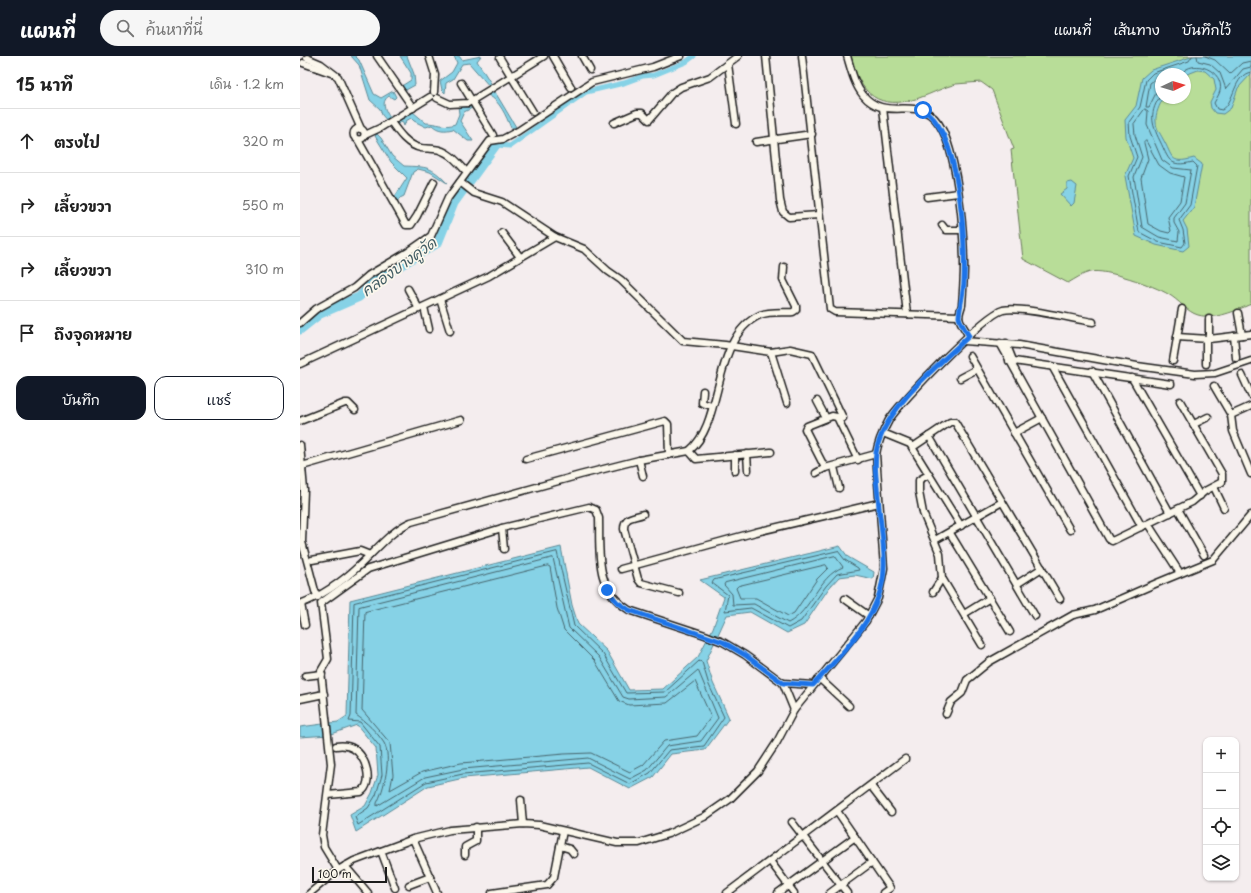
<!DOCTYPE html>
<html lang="th">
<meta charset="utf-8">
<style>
:root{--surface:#fff;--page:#f6f6f6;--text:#222;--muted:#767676;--line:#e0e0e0;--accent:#111827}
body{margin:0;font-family:"Playpen Sans","Playpen Sans Thai",sans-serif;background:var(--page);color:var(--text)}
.controls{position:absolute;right:12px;bottom:12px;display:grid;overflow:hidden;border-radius:8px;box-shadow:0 1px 3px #0004}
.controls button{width:36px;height:36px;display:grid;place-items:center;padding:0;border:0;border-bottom:1px solid var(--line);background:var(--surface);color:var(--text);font:20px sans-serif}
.compass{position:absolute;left:855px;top:12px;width:36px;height:36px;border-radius:50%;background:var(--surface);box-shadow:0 1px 3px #0004;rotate:86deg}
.scale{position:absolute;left:12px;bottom:10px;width:75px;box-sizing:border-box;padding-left:4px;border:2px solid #1c1c1c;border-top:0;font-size:11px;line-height:14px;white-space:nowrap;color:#1c1c1c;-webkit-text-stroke:3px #fbf7ec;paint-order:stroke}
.stop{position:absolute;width:12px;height:12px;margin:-9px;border:3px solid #1a73e8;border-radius:50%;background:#fff}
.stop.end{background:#1a73e8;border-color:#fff;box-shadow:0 1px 4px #0008}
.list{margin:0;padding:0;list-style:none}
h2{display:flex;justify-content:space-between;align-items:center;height:52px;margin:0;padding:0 16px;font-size:17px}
h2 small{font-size:13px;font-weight:400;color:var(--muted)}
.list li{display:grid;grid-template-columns:26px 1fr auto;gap:12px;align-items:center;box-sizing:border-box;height:64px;padding:0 16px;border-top:1px solid var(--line)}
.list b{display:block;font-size:15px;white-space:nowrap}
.list em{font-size:13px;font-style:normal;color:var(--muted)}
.actions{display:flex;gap:8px;padding:12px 16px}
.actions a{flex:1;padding:9px 0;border:1px solid var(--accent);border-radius:12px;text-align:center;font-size:14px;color:var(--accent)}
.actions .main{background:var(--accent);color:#fff}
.icon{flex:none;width:22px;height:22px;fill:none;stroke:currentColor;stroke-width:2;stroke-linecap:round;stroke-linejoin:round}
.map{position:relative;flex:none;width:951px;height:837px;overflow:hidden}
header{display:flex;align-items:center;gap:24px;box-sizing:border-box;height:56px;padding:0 20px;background:var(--accent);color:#fff}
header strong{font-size:19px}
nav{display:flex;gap:22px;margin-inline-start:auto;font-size:14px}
.search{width:280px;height:36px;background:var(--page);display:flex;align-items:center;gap:10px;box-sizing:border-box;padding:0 14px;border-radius:22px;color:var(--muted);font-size:15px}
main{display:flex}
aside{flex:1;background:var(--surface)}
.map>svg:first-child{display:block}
.green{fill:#b8dd98;stroke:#6a7c5a;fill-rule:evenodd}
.water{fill:#86d2e6;stroke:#5c8995}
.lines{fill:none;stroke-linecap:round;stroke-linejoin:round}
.shore{stroke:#46656d;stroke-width:1}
.canal{stroke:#86d2e6;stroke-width:5}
.river{stroke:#86d2e6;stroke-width:9}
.minor-casing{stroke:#1c1c1c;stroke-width:9}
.minor{stroke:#fbf7ec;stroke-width:6}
.route{stroke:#1a73e8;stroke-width:5}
.labels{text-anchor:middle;stroke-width:3.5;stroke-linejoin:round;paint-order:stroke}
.water-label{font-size:15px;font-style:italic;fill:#415c63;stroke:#fbf7ec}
</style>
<header>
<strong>แผนที่</strong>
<div class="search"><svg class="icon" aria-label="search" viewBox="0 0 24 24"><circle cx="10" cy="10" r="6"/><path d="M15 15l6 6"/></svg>ค้นหาที่นี่</div>
<nav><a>แผนที่</a><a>เส้นทาง</a><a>บันทึกไว้</a></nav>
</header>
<main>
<aside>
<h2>15 นาที<small>เดิน · 1.2 km</small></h2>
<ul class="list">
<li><svg class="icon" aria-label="ahead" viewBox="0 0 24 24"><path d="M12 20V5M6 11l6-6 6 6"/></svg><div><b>ตรงไป</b></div><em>320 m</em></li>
<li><svg class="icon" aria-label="right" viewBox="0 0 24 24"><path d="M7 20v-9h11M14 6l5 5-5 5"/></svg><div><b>เลี้ยวขวา</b></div><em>550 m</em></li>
<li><svg class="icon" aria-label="right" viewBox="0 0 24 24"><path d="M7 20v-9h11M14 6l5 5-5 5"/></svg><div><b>เลี้ยวขวา</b></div><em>310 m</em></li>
<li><svg class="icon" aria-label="arrive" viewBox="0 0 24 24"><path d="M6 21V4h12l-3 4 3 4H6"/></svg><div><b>ถึงจุดหมาย</b></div></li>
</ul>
<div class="actions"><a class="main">บันทึก</a><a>แชร์</a></div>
</aside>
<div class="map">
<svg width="951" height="837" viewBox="0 0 951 837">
<rect width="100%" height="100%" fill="#f4edee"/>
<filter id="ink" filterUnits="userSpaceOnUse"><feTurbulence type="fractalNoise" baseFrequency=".025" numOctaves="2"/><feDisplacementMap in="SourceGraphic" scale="8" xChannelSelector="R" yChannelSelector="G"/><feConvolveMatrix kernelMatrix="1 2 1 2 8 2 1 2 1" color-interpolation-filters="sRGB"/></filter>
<g filter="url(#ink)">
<!-- green -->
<path class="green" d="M551,0H951V248C935,255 916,264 898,259C887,256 879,244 868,238C855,230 805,212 790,216C782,218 775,223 768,227L723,203L711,94L714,93L692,34L681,26C673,27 664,27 656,28C644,31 631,38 619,42C579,55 560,39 551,0ZM861,18H885V42H861Z"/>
<!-- water -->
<g class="water">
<path d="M51,0H55L59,4L74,38L81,42L93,35L96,41L94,43L89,40C79,47 87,56 91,64L88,66L82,59L80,53L70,44L59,9Z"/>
<path d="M100,0H107L114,18L115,29L104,35L100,31L111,24V17Z"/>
<path d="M154,0H159L162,4L181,0L177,5L192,29L190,31L169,7L162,8L153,23L146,27L145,37L142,34L140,25L152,16L157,7Z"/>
<path d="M894,0H951V18L938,32L931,52L923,58L915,57L911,52L910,46L916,34L914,23L905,15L898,14L885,19L861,18V42H863C860,49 855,57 856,66C856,72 860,77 863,83C873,100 869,109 894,102L902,108L894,151L883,165L887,173L889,190L883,195L856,189L836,180L825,120L833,102L826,81L825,64L836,50L842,22L851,14Z"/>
<path d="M195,36L216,71L211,72C206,60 200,45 188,39Z"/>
<path d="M158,50L172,52L164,56L160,65L173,85H168L153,73C145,75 138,75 132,69L126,71L114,65L111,62L106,65L104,70L102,65L98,68L97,66L113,56L126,67C137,67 145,72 155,68L159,58Z"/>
<path d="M77,78L81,82L92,100L104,110C127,111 131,110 147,127L130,116L118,113L113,116L104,140L100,142L97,147L94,142L107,122L91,106L75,80Z"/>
<path d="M772,126L777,130L774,147L771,150L760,138L767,133V127Z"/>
<path d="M540,490L548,501L574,516L573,523L555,519L539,521L529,532L504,569L487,577L450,556L427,559L406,605L413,627L429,662L405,694L371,698L353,721L330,733L288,711L164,722L128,730L56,776L50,759L65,750L72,737L78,719L76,692L57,669L29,679L0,681V671L38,666L47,660L50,544L261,491L272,549L278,568L307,595L329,634L363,633L398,601L413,572L424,541L400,524Z"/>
</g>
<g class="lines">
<!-- shore -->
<g class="shore">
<path d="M897,0L898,5L910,8L920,17L926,33L943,13L951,11"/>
<path d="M905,0L915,4L930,18L942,7L951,5"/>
<path d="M881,18C893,1 925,15 920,35C919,39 916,43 914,47L917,53L922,54C935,46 933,19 951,16"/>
<path d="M861,19L850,27L846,51H849L856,37L861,34"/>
<path d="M861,39C849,56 851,67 860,85C869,103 868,112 893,106L897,110L890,149L879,164L883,174L885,187L882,191L858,186L839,176L829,120L837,101L830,80L829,66L840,51L846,24L853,17L889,5L892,0"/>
<path d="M845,53L848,55L847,69L862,104L873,112L891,114L885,147L874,162V167L879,176L878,185L859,181L842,171L834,121L842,101L835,79L834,68Z"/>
<path d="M846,85L859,109L870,117L884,121L880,145L868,161L871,175L869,177L861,175L848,168L841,122L848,103L844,87Z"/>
<path d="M538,495L545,504L558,512L559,514L537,518L526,530L501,565L488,572L451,552L425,555L428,539L412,527L414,524Z"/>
<path d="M257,496L274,570L303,598L326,637L365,636L399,605L402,606L409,629L424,661L404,690L369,694L350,717L330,728L288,707L163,718L126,726L58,769L55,761L68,752L76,739L82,719L80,691L60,666L49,665L51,660L54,547Z"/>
<path d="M535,500L543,511C517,521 512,555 488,567L454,548L433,549L432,538L424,529L425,527Z"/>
<path d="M253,502L269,572L299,601L323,641L329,643L366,641L398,614L418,662L401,685L367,690L347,714L330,723L288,702L163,713L125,721L77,750V747C84,734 92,701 84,687C77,676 66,666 56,659L59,551Z"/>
<path d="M526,509L528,512L517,523L494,557L488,560L456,542H440L436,532L438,530Z"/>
<path d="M248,510L250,511L257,552L264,574L295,605L319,645L329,649L367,647L395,625L411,661L397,680L364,685L343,709L330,716L291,697L264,698L161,707L122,716L90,734L93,719L90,687L62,654L65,556Z"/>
</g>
<!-- canal -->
<path class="canal" d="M196,89L210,90L286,36L324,27L343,20L354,19L386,6L394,0"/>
<!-- river -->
<path class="river" d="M0,274L20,258L59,241L75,225L138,187L154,147L196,89"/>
<!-- minor casing -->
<g class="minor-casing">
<g id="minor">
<path d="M77,0L113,52"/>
<path d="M129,0L135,19L134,36"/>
<path d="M253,0L271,31"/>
<path d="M282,0L290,14"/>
<path d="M466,0L480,144L483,156L489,161L519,159"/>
<path d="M502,0L530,253L535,256L659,260"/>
<path d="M547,0C551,13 554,28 563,39C589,70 622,32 643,75C658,107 664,174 664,210C664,223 663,236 662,249C661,252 659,258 659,261C660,267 666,275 669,280"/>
<path d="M7,2L21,8L38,21L61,73"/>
<path d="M200,2L233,56"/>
<path d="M3,7L31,17"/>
<path d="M428,8L436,68"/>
<path d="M161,27L193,79"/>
<path d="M137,42L150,48L168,47L244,0"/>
<path d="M583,52L607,258"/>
<path d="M91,66C98,76 108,90 121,92C125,93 129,92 134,93C147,94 156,104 164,113"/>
<path d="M314,67L337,57H342L349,64L372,37L381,31L410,21L438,0"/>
<circle cx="59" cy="78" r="5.5"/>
<path d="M65,79L80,72L130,41"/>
<path d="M58,84L106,169H111L117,160L134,126"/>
<path d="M456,86L512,78"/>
<path d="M160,126L174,137L202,146L255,181L284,193L308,215L321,224L383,285L425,289L471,296L490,293L512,298L543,362"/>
<path d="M627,141L658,137"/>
<path d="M642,169L646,174H662"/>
<path d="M202,177L220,201"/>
<path d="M108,233L119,253"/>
<path d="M140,243L150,275"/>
<path d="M124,251L129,273"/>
<path d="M938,257L942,279"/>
<path d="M909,263V283"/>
<path d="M0,267L16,253L54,232L69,219L108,196L131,180L148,142L190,85L203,83L218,75L292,26L353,11L381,0"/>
<path d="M934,280L936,302"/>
<path d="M877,281L909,283L951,278"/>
<path d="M906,283V308"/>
<path d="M664,285L719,289L837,310L895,318L915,317L951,305"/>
<path d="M700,287L809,483L812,485L892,446L905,435L922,426V418L880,345"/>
<path d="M706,287L714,307"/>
<path d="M471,296L487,347"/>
<path d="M670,300L770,474"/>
<path d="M709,305H714L871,328"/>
<path d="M873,305L882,253"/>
<path d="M0,308L189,220L255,181"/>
<path d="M752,310L842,471"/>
<path d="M792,315L870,457"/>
<path d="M942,319L951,339"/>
<path d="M660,322L677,313"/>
<path d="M832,322L900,440"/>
<path d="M914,330L931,359L933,375L951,418"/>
<path d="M403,335L402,347L412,350"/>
<path d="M517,345L526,362"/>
<path d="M931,359L951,350"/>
<path d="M0,365L45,347H48L55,354"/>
<path d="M894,368L908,361"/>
<path d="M583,377L610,388L661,470"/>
<path d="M714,377L742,362"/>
<path d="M629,380L735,560"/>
<path d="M0,389L4,434L2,486L15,535L18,541"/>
<path d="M613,391L650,366H655L760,543"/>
<path d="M389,395L396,403L471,396"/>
<path d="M447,398L448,414"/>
<path d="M435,399V415"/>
<path d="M226,403L365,365L368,368L369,399"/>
<path d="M339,404L343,420"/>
<path d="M2,410L161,364"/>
<path d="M534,411L539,432"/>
<path d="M525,412L505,373L507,370L532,360L537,361L558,404"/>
<path d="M516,417L525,412L576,398"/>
<path d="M628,419L619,424V436L623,457L640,498L642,522L682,589"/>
<path d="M914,431L924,452"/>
<path d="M878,453L904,499"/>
<path d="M343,458C333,462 324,460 324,473L338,523L341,527L379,537"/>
<path d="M848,468L878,514"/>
<path d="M202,472L204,493"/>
<path d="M650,477L710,576"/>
<path d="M635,484L702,446"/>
<path d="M12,504L60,495L70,499"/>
<path d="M321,513L456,476L579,447"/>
<path d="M717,528L742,512"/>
<path d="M633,536L642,522"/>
<path d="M545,543L569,560"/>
<path d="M0,548C22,540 44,524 61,508C76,494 92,474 111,466L280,419L339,404L389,395C425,367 411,281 460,259C470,255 482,257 493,256L496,254V250L483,224L484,211"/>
<path d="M1,548L5,569"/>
<path d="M664,558L690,542"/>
<path d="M5,620L22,618"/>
<path d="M519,622L549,650"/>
<path d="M483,627L513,629"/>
<path d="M0,643L24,638"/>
<path d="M646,658L651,646L662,637L667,624L689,606L773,559L795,554L857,527L913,504L951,459"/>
<path d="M571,730L591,756"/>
<path d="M28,739L61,736C74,727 66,700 54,693C48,689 43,689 36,690"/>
<path d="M221,744L223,768"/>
<path d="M537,755L590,832L583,837"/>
<path d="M492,766L547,837"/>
<path d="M113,783L137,837"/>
<path d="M260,790L270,793L274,798"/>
<path d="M81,795L95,832"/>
<path d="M165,799V791L176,785V771"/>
<path d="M470,805L494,837"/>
<path d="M45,810L68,837"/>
<path d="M38,814L24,791L22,779L31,708L21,615L28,603L21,547L68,513L202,472L289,451L296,454L299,462C300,498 294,532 329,554L405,579L423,586L445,599L483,627L494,654"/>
<path d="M109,829L130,821"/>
<path d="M10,837L38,814L54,805L113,783L150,774L223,768L239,769L317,787H339L368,778L404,761L430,743L458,715L477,686L494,654L566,565L578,542L584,512L576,398C578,386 583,375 589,364C601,345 684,259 703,254C721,250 773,263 793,266"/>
<path d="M192,837L247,829L254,821L263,775"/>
<path d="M427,837L605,703"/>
<path d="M478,837L555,781"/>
<path d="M530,837L572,806"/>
</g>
</g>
<!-- minor -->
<use href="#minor" class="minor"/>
</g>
</g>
<g class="lines" filter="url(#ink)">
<!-- route -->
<path class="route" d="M307,534L317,546L329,554L423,586L445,599L483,627L513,629C542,598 583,558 584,512C585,492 581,471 579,452C578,432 572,407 578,388C591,346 638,310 669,280C666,275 660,267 659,261C659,256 664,233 664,225C666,185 660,74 623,54"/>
</g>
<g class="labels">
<!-- water labels -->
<g class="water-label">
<text transform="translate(99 211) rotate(-36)" y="5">คลองบางคูวัด</text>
</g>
</g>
</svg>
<div class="controls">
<button>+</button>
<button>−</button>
<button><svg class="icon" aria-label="locate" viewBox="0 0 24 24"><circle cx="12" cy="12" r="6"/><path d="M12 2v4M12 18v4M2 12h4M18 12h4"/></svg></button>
<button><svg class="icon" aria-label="layers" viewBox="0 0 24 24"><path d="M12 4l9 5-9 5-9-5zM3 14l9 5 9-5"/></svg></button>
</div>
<svg class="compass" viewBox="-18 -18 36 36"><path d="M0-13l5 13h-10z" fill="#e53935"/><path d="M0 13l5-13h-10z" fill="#767676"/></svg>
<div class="scale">100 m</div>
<div class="stop" style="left:623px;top:54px"></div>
<div class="stop end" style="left:307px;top:534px"></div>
</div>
</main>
